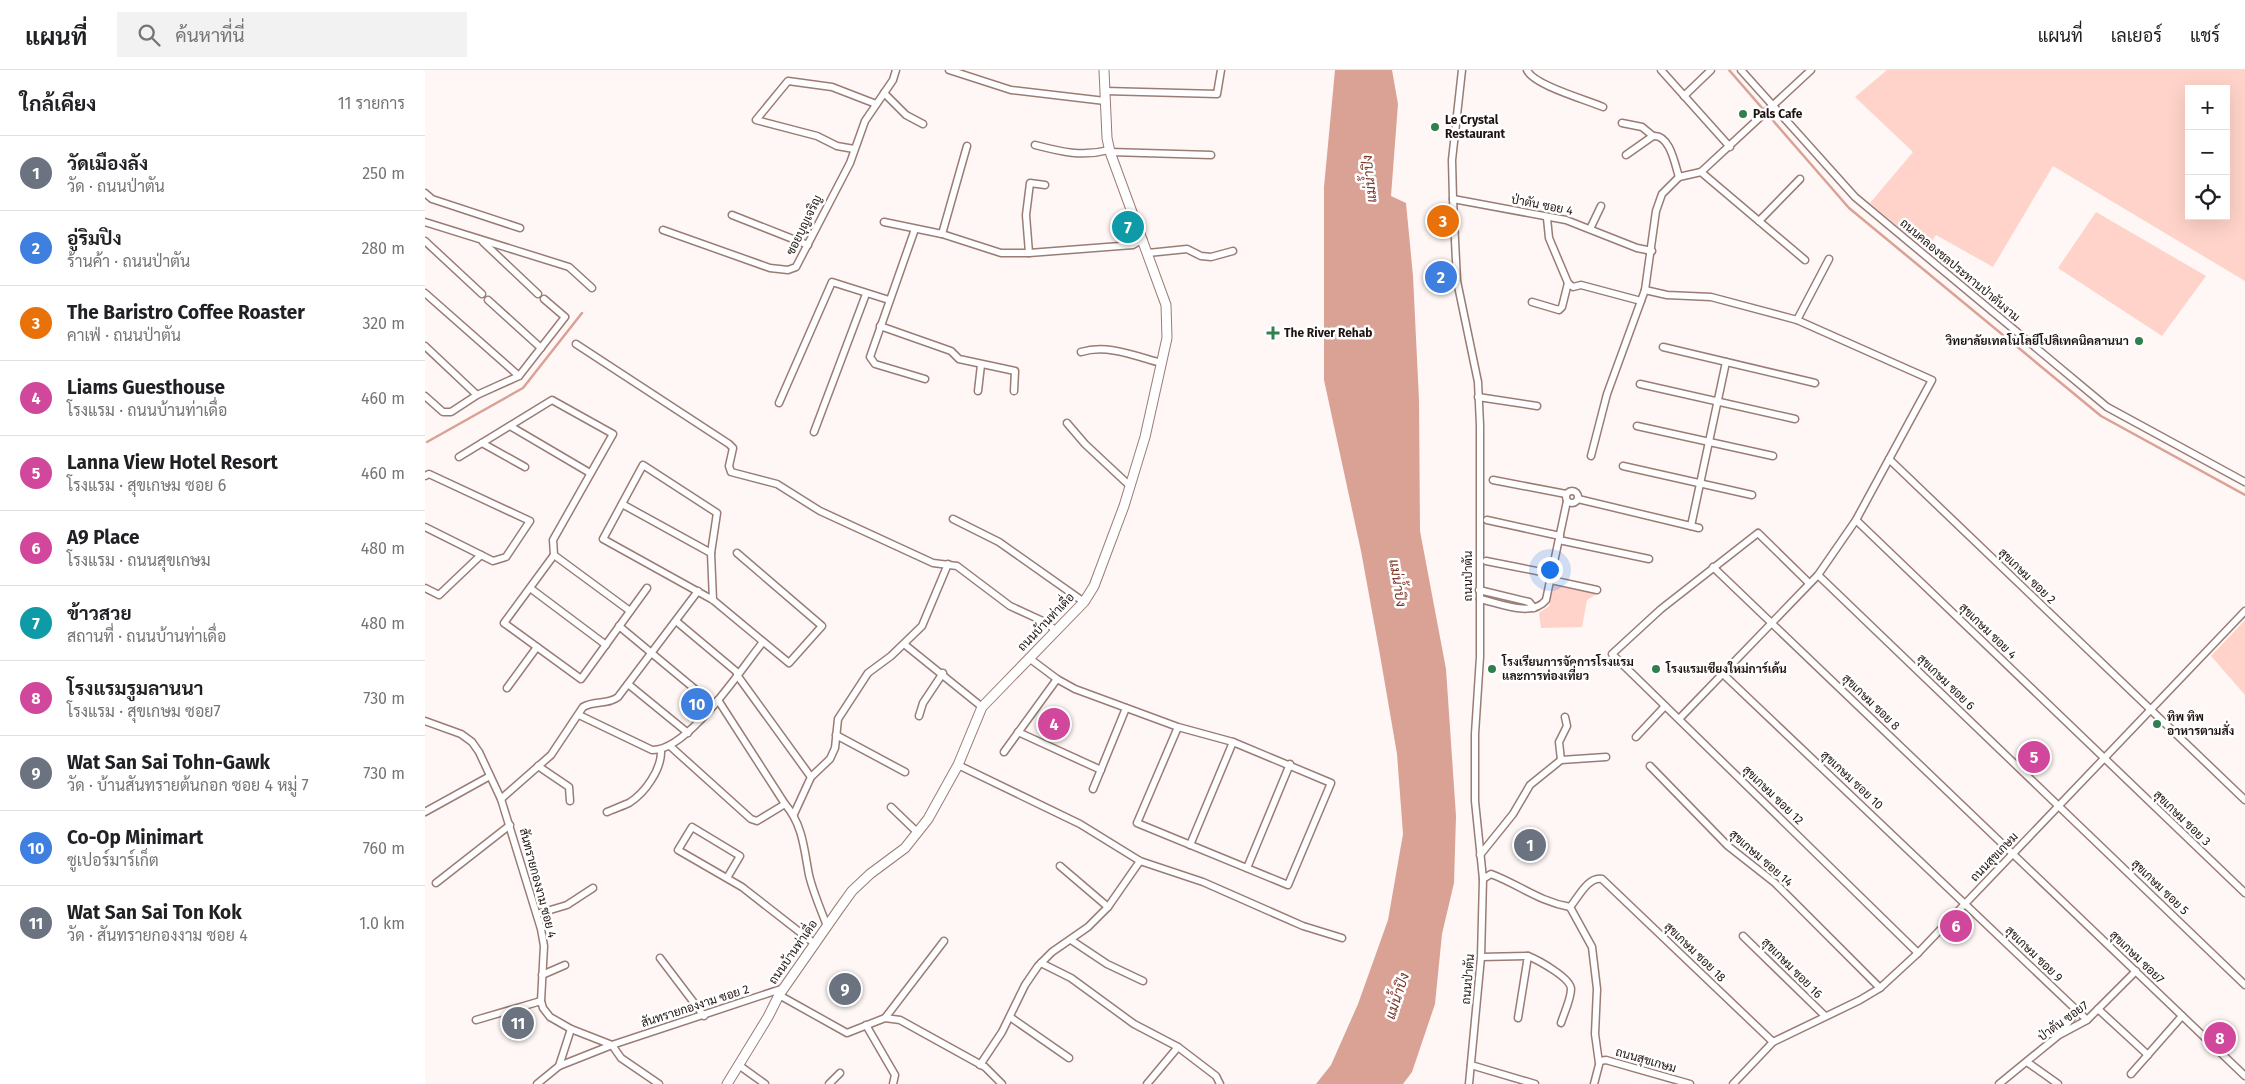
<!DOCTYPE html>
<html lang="th">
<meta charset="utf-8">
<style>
:root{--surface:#fff;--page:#f2f2f2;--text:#202124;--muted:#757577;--line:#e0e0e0;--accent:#317f4f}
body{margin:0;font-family:"Fira Sans",Sarabun,sans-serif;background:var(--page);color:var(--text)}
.controls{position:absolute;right:15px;top:15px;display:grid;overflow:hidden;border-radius:0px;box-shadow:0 5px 20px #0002}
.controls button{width:45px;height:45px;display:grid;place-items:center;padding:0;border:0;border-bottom:1px solid var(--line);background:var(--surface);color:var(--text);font:25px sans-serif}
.you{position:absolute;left:1124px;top:499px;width:18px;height:18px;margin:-12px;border:4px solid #fff;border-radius:50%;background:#1a73e8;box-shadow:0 0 0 8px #1a73e833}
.badge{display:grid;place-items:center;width:32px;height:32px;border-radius:50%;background:var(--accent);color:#fff;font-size:16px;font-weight:700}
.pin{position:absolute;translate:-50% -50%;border:2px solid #fff;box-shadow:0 1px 5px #0006}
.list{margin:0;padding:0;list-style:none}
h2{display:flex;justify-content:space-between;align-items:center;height:65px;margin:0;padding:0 20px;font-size:21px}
h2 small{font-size:16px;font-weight:400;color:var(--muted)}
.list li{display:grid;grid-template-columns:32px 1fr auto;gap:15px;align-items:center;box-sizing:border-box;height:75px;padding:0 20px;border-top:1px solid var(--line)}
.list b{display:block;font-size:19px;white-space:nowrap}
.list p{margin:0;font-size:16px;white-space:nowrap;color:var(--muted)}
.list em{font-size:16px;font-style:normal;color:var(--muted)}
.icon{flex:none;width:28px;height:28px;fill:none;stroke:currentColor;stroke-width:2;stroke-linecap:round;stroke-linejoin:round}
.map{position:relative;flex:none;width:1820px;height:1014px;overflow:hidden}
header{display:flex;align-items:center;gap:30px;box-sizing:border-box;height:70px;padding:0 25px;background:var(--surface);border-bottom:1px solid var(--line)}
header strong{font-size:24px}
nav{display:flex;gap:28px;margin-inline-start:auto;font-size:18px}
.search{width:350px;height:45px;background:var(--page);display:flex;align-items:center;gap:12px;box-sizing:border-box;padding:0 18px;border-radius:0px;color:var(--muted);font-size:19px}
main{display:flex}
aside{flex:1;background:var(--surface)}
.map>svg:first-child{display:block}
.green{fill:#ffd3c9;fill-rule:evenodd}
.water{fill:#daa295}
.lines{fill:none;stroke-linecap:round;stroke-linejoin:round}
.stream{stroke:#daa295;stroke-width:2.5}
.street-casing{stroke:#9a7c75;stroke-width:9}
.secondary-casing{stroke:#9a7c75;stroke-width:11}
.street{stroke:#fff;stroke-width:6}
.secondary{stroke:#fff;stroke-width:9}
.poi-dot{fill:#317f4f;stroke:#fff;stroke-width:2}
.labels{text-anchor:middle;stroke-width:5;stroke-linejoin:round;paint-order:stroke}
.poi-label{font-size:12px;font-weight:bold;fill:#1f1311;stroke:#fff;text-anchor:start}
.street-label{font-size:12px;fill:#1f1311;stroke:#fff}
.water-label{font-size:14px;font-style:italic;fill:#7a3527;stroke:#fff}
</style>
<header>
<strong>แผนที่</strong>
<div class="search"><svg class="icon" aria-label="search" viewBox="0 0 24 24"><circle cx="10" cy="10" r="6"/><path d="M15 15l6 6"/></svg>ค้นหาที่นี่</div>
<nav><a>แผนที่</a><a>เลเยอร์</a><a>แชร์</a></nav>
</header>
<main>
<aside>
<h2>ใกล้เคียง<small>11 รายการ</small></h2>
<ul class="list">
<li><span class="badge" style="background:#6b7280">1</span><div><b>วัดเมืองลัง</b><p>วัด · ถนนป่าตัน</p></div><em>250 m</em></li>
<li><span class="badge" style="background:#3f7fe0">2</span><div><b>อู่ริมปิง</b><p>ร้านค้า · ถนนป่าตัน</p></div><em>280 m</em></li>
<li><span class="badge" style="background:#e8710a">3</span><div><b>The Baristro Coffee Roaster</b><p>คาเฟ่ · ถนนป่าตัน</p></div><em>320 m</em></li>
<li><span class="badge" style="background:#d1479c">4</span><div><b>Liams Guesthouse</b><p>โรงแรม · ถนนบ้านท่าเดื่อ</p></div><em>460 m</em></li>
<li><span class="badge" style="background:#d1479c">5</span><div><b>Lanna View Hotel Resort</b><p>โรงแรม · สุขเกษม ซอย 6</p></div><em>460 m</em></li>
<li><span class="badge" style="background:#d1479c">6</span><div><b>A9 Place</b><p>โรงแรม · ถนนสุขเกษม</p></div><em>480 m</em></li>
<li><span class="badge" style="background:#0f9aa8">7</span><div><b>ข้าวสวย</b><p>สถานที่ · ถนนบ้านท่าเดื่อ</p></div><em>480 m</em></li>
<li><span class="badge" style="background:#d1479c">8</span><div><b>โรงแรมรูมลานนา</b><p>โรงแรม · สุขเกษม ซอย7</p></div><em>730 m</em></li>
<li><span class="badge" style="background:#6b7280">9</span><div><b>Wat San Sai Tohn-Gawk</b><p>วัด · บ้านสันทรายต้นกอก ซอย 4 หมู่ 7</p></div><em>730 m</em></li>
<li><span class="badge" style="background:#3f7fe0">10</span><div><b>Co-Op Minimart</b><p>ซูเปอร์มาร์เก็ต</p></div><em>760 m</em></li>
<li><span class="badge" style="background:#6b7280">11</span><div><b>Wat San Sai Ton Kok</b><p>วัด · สันทรายกองงาม ซอย 4</p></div><em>1.0 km</em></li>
</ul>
</aside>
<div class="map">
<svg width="1820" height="1014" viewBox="0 0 1820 1014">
<rect width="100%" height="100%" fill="#fef7f5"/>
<!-- green -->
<g class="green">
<path d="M1462,0H1820V211L1628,96L1568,197L1511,165L1501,180L1445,133L1488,82L1430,27ZM1764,19H1801V146H1764Z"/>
<path d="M1671,142L1781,206L1737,266L1633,198Z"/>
<path d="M1129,515L1172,524L1162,530L1157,557L1116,558L1114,543L1124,536Z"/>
<path d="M1820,550V625L1786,586Z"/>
</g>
<!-- water -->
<path class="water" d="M910,0H967L973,34L966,126L981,133L988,206L994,330L995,461L1021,599L1031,746L1029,813L1017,864L1010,934L987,1002L978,1014H891L906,995L933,934L963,850L978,764L972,684L955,585L936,481L899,310V117Z"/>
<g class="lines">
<!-- stream -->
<g class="stream">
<path d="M1304,0L1424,138L1676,346L1820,425"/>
<path d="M2,372L98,318L157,243"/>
</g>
<!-- street casing -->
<g class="street-casing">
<g id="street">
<path d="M524,0L586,20L680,31"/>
<path d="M1037,0L1027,90L1028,129L1032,211L1053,312L1055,355V587L1050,664V731L1058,809L1056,887L1044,1014"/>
<path d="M1102,0C1108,15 1162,30 1178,37"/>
<path d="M1236,0L1305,77"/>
<path d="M1316,0L1430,127L1682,337L1820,412"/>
<path d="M680,21L792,24L796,0"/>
<path d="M459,23L481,45L498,54"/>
<path d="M1259,26L1286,0"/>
<path d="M1197,53L1217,57L1228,66"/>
<path d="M610,75C637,82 657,87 684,80"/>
<path d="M429,79L412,76L392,66L331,50L363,11L407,17L451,34"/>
<path d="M685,82L786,85"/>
<path d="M1201,85L1228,66C1245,64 1250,95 1254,107"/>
<path d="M1276,102L1380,190"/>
<path d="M0,123L7,129L95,158"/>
<path d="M1028,129L1141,150L1212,178L1227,181"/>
<path d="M307,145L383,175"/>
<path d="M1122,148L1124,168L1143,213L1148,217L1156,215L1216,231"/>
<path d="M1334,151L1375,109"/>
<path d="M0,152L144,197L167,218"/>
<path d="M459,152L517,164L576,183H604L708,175L718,169"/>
<path d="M490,159L445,287L450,294L500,309"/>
<path d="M1165,159L1176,136"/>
<path d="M238,160L345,198L363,200L371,197L425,93L440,51L468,10L471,0"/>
<path d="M517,164L542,76"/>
<path d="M0,171L57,224"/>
<path d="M58,172L113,224"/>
<path d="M604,183L601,145L605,113L620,115"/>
<path d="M723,183L762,179L776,186L786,187L808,181"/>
<path d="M1220,220L1242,225L1286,227L1372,250L1507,310L1431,450L1393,505L1254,649"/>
<path d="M0,223L94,306"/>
<path d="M63,230L116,278"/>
<path d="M1107,232L1134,240L1137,237L1143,213"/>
<path d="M1372,250L1404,189"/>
<path d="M455,256L526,281L534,289L590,301L589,321"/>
<path d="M151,274L304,374L308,378L304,396L306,402L352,414L395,441L508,493L532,496L585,536L622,553L631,561"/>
<path d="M0,276L52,325"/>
<path d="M1238,277L1390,313"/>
<path d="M656,282C683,274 710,286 736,293"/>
<path d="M1215,314L1370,349"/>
<path d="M553,321L556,295"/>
<path d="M0,326L18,342H26L52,325L94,306L140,247L119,229"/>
<path d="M1053,327L1112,336"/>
<path d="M354,333L407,212L464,230"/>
<path d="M642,353L660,374L705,416"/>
<path d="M85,356L165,403"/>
<path d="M1212,356L1348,386"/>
<path d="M389,362L441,224"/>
<path d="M57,373L100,397"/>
<path d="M1166,386L1182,324L1220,220L1231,141L1237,124L1254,107L1276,102L1386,0"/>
<path d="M34,387L127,330L188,364L128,470L129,485L205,541"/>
<path d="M1464,389L1820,730"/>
<path d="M1198,396L1327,425"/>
<path d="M0,406L4,404L105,451L81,487L68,491L0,457"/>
<path d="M1068,410L1141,424"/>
<circle cx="1147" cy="427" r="6"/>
<path d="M1153,429L1274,458"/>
<path d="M197,434L286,483"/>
<path d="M528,449L574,472L659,532"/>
<path d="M1062,450L1135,466"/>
<path d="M1431,450L1820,823"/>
<path d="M1266,456L1301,292"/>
<path d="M1134,470L1224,489"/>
<path d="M129,485L79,553L156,609L222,518"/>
<path d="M1061,491L1127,504"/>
<path d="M1288,497L1820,1006"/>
<path d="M1393,505L1820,915"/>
<path d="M1126,510L1172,520"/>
<path d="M1384,513L1333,463L1236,539L1187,584L1493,883"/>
<path d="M0,518L14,525L56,485"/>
<path d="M105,518L181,575"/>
<path d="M1054,520L1104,532L1109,538"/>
<path d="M1055,529C1074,533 1107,548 1121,530L1142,431"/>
<path d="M288,530L286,483L292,443L218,395L178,469L288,530L364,593L397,556L312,483"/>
<path d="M251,551L313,603"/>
<path d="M194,556L289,635"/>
<path d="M479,574L557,637"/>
<path d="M604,588L632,609L650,619L753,657L808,672L906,713L863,815L712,753L753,657"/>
<path d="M1298,604L1662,950"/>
<path d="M312,605L386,707L369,744"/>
<path d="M203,614L263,663"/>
<path d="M82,618L112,577"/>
<path d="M293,630L360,734C378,755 379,779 384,805C388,822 396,840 402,856"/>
<path d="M154,645L227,680C263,681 316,599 338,572"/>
<path d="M494,646L498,633L518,603"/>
<path d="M0,651L36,664L47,672L54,682L76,729L116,859L119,876L116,931L118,938L125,947L146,959L187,975L196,988L234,1014"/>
<path d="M593,662L676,700"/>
<path d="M411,665L480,702"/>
<path d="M1211,667L1240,636"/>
<path d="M245,676L326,749L332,751L360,734"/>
<path d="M579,682L632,609"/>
<path d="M1136,690L1134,672L1142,656L1140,647"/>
<path d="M533,695L655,754L715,791L778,812L878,856L917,868"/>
<path d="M113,696L144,717L145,731"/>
<path d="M1225,696L1303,776L1350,813L1455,918"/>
<path d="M386,707L405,689L410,678L413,649L443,603L466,586L497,556L523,494"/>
<path d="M668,719L701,638"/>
<path d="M76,729L126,685L158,637C170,630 183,635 193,627L273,521"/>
<path d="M466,737L493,763"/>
<path d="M0,742L65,706"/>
<path d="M182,742C189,739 197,736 204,733C220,723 237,699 236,680"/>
<path d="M765,775L808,672"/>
<path d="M1055,785L1088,744L1105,715L1136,690L1181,687"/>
<path d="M635,796L683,837"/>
<path d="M822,798L865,694"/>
<path d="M302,808L315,786L267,757L253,780L317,817L390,874"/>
<path d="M1058,809L1066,804C1095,815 1113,831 1145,837C1153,828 1163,806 1177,809L1348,972"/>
<path d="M11,813L85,755"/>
<path d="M1145,837L1167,877L1172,919L1170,964L1174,993"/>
<path d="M112,844L142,835L168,818"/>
<path d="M1318,866L1400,946"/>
<path d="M646,870L682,894L718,911"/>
<path d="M1103,886C1113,890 1146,908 1146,919C1146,929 1139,943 1136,953"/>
<path d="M1056,887L1103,886L1093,948"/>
<path d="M235,888L279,946"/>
<path d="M616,893L646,908L709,954L753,977L791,1006L795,1014"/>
<path d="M117,905L140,895"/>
<path d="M354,925L422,963L460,948L475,950L560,997L577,1014"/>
<path d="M1673,939L1723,985"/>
<path d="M585,947L644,988"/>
<path d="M460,948L519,871"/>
<path d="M51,950L116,931"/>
<path d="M441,955L470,1005L468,1014"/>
<path d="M1636,962L1652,941"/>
<path d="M1602,992L1633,1014"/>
<path d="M555,995L577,962L600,915L613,896L627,882L663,857L683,837L715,791"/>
<path d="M1046,995L1110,1014"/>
<path d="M134,996L146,959"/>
<path d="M315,996L340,1014"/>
<path d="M1706,1004L1757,946"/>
<path d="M112,1014L134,996L187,975L359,918"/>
<path d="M404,1014L415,1003"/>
<path d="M722,1014L753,977"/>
<path d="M1169,1014L1175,991L1181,990L1265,1014"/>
<path d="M1308,1014L1348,972L1435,930L1455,918L1493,883L1820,541"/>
<path d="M1574,1014L1634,965L1662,950L1711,901"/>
</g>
</g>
<!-- secondary casing -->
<g class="secondary-casing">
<path id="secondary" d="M302,1014L343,947L354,925L414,839L427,821L445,804L480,778L503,749L533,695L557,637L659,532L669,516L699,436L720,367L742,268L741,235L685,82L682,68L679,0"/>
</g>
<!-- street -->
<use href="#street" class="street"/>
<!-- secondary -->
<use href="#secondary" class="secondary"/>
</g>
<!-- markers -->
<g class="poi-dot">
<circle cx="1318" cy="44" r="5"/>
<circle cx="1010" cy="57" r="5"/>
<path d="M845.5 255.5h5v5h5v5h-5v5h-5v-5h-5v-5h5z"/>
<circle cx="1714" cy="271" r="5"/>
<circle cx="1067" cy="599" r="5"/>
<circle cx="1231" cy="599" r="5"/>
<circle cx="1732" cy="654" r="5"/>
</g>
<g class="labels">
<!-- poi labels -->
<g class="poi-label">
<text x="1328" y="48">Pals Cafe</text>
<text x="1020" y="54">Le Crystal<tspan x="1020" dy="14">Restaurant</tspan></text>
<text x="859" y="267">The River Rehab</text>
<text x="1704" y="275" text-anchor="end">วิทยาลัยเทคโนโลยีโปลิเทคนิคลานนา</text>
<text x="1077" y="596">โรงเรียนการจัดการโรงแรม<tspan x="1077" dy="14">และการท่องเที่ยว</tspan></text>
<text x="1241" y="603">โรงแรมเชียงใหม่การ์เด้น</text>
<text x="1742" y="651">ทิพ ทิพ<tspan x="1742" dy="14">อาหารตามสั่ง</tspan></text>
</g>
<!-- street labels -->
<g class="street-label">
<text transform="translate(1117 135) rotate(11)" y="4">ป่าตัน ซอย 4</text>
<text transform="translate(379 155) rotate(-64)" y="4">ซอยบุญเจริญ</text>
<text transform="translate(1535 200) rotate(40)" y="4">ถนนคลองชลประทานป่าตันงาม</text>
<text transform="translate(1043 506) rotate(-90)" y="4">ถนนป่าตัน</text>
<text transform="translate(1602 506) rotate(44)" y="4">สุขเกษม ซอย 2</text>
<text transform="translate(621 552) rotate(-46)" y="4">ถนนบ้านท่าเดื่อ</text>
<text transform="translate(1563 561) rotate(44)" y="4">สุขเกษม ซอย 4</text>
<text transform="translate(1521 612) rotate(44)" y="4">สุขเกษม ซอย 6</text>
<text transform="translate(1446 632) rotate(44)" y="4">สุขเกษม ซอย 8</text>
<text transform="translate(1427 710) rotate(43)" y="4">สุขเกษม ซอย 10</text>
<text transform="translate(1348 725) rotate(44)" y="4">สุขเกษม ซอย 12</text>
<text transform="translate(1757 748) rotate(44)" y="4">สุขเกษม ซอย 3</text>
<text transform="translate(1569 787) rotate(-46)" y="4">ถนนสุขเกษม</text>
<text transform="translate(1336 788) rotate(41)" y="4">สุขเกษม ซอย 14</text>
<text transform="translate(113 813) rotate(75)" y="4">สันทรายกองงาม ซอย 4</text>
<text transform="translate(1735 817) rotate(44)" y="4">สุขเกษม ซอย 5</text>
<text transform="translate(368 882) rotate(-55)" y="4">ถนนบ้านท่าเดื่อ</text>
<text transform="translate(1270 882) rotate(44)" y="4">สุขเกษม ซอย 18</text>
<text transform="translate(1609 884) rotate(44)" y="4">สุขเกษม ซอย 9</text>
<text transform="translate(1712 887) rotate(44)" y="4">สุขเกษม ซอย7</text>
<text transform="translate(1367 898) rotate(45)" y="4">สุขเกษม ซอย 16</text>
<text transform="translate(1043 909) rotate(-85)" y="4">ถนนป่าตัน</text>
<text transform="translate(270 936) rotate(-18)" y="4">สันทรายกองงาม ซอย 2</text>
<text transform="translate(1638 951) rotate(-36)" y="4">ป่าตัน ซอย7</text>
<text transform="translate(1221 990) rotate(16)" y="4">ถนนสุขเกษม</text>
</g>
<!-- water labels -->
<g class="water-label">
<text transform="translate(944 109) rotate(-96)" y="5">แม่น้ำปิง</text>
<text transform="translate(973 513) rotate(81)" y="5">แม่น้ำปิง</text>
<text transform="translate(972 926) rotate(-72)" y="5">แม่น้ำปิง</text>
</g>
</g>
</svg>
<div class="controls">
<button>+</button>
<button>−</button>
<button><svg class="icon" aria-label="locate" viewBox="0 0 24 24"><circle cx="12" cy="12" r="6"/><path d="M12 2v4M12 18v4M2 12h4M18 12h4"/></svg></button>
</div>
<div class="you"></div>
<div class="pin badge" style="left:1105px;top:775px;background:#6b7280">1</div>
<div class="pin badge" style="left:1016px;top:207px;background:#3f7fe0">2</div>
<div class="pin badge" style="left:1018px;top:151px;background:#e8710a">3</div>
<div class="pin badge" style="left:629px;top:654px;background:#d1479c">4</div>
<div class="pin badge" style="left:1609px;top:687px;background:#d1479c">5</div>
<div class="pin badge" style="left:1531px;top:856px;background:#d1479c">6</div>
<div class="pin badge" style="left:703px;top:157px;background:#0f9aa8">7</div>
<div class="pin badge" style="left:1795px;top:968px;background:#d1479c">8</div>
<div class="pin badge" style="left:420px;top:919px;background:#6b7280">9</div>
<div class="pin badge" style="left:272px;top:634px;background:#3f7fe0">10</div>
<div class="pin badge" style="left:93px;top:953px;background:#6b7280">11</div>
</div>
</main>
